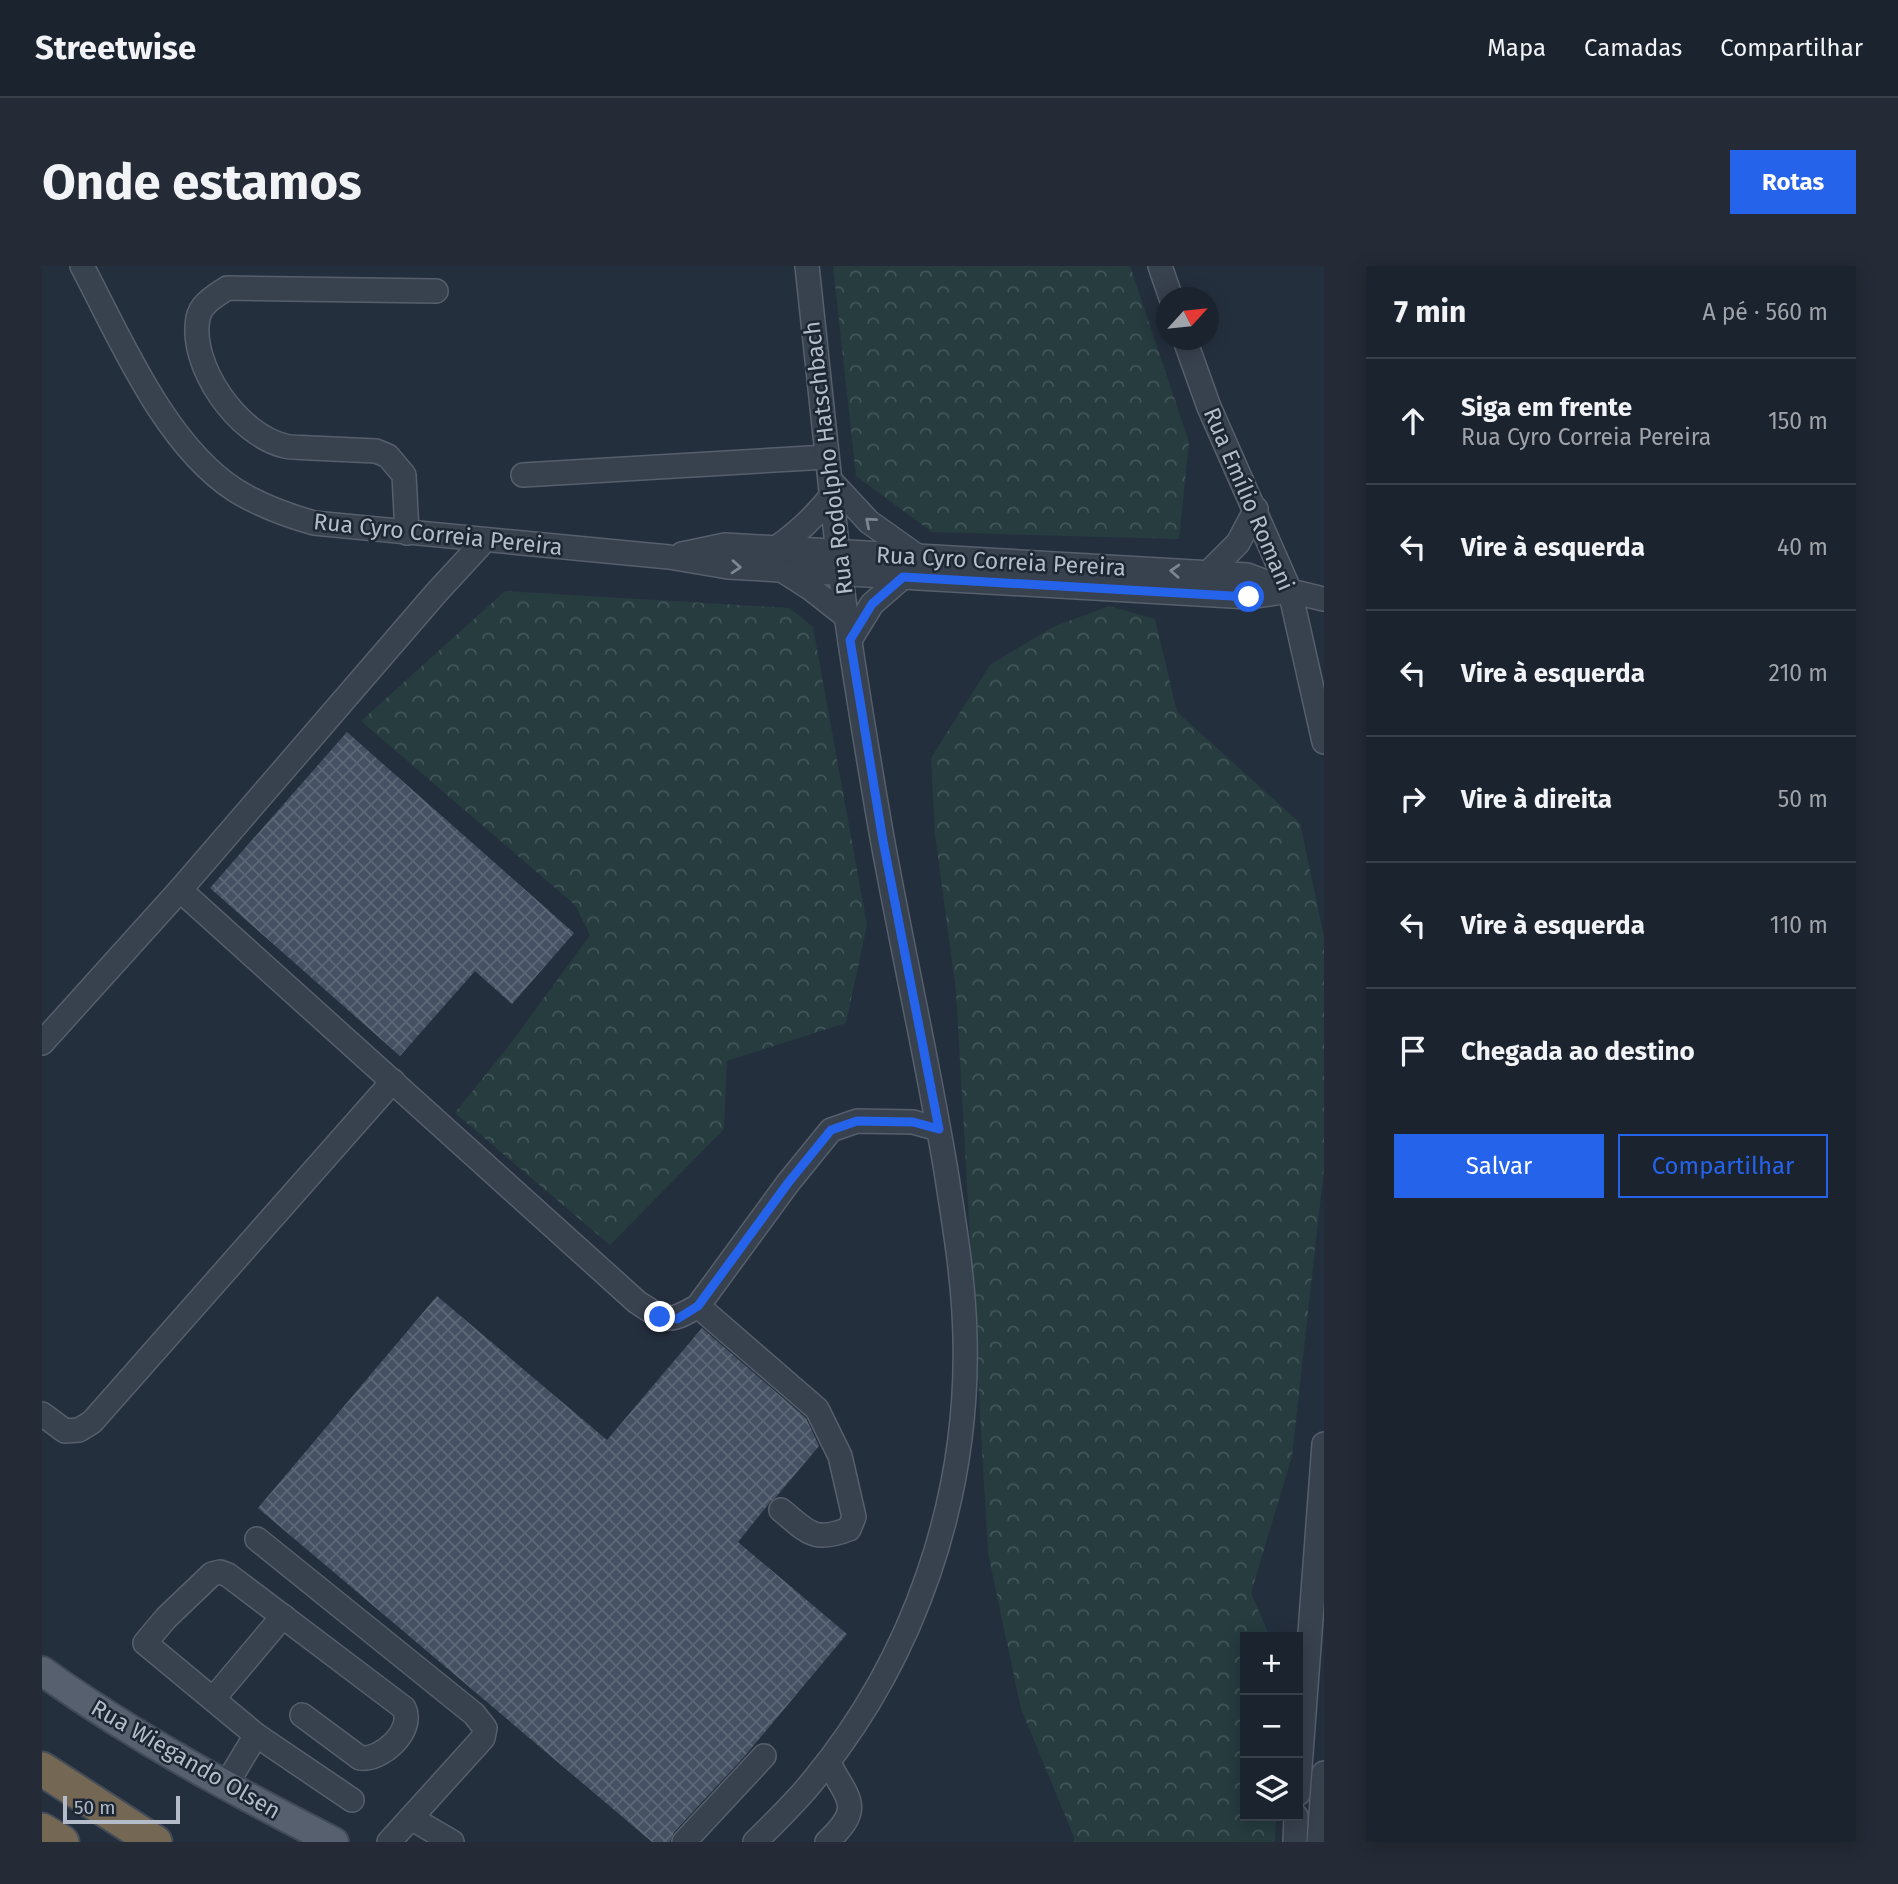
<!DOCTYPE html>
<html lang="pt">
<meta charset="utf-8">
<style>
:root{--surface:#1b232e;--page:#242b36;--text:#f1f3f6;--muted:#a0a4aa;--line:#39404a;--accent:#2563eb}
body{margin:0;font-family:"Fira Sans",sans-serif;background:var(--page);color:var(--text)}
.controls{position:absolute;right:21px;bottom:21px;display:grid;overflow:hidden;border-radius:0px;box-shadow:0 4px 18px #0003}
.controls button{width:63px;height:63px;display:grid;place-items:center;padding:0;border:0;border-bottom:2px solid var(--line);background:var(--surface);color:var(--text);font:35px sans-serif}
.compass{position:absolute;left:1114px;top:21px;width:63px;height:63px;border-radius:50%;background:var(--surface);box-shadow:0 4px 18px #0003;rotate:63deg}
.scale{position:absolute;left:21px;bottom:18px;width:117px;box-sizing:border-box;padding-left:7px;border:4px solid #b4bcc9;border-top:0;font-size:19px;line-height:24px;white-space:nowrap;color:#b4bcc9;-webkit-text-stroke:5px #1d2633;paint-order:stroke}
.stop{position:absolute;width:21px;height:21px;margin:-16px;border:5px solid #2563eb;border-radius:50%;background:#fff}
.stop.end{background:#2563eb;border-color:#fff;box-shadow:0 2px 7px #0008}
.list{margin:0;padding:0;list-style:none}
h2{display:flex;justify-content:space-between;align-items:center;height:91px;margin:0;padding:0 28px;font-size:30px}
h2 small{font-size:23px;font-weight:400;color:var(--muted)}
.list li{display:grid;grid-template-columns:46px 1fr auto;gap:21px;align-items:center;box-sizing:border-box;height:126px;padding:0 28px;border-top:2px solid var(--line)}
.list b{display:block;font-size:26px;white-space:nowrap}
.list p{margin:0;font-size:23px;white-space:nowrap;color:var(--muted)}
.list em{font-size:23px;font-style:normal;color:var(--muted)}
.actions{display:flex;gap:14px;padding:21px 28px}
.actions a{flex:1;padding:16px 0;border:2px solid var(--accent);border-radius:0px;text-align:center;font-size:24px;color:var(--accent)}
.actions .main{background:var(--accent);color:#fff}
.icon{flex:none;width:38px;height:38px;fill:none;stroke:currentColor;stroke-width:2;stroke-linecap:round;stroke-linejoin:round}
.map{position:relative;flex:none;width:1282px;height:1576px;overflow:hidden;border-radius:0px}
header{display:flex;align-items:center;gap:42px;box-sizing:border-box;height:98px;padding:0 35px;background:var(--surface);border-bottom:2px solid var(--line)}
header strong{font-size:33px}
nav{display:flex;gap:38px;margin-inline-start:auto;font-size:24px}
.intro{display:flex;align-items:center;justify-content:space-between;box-sizing:border-box;height:168px;padding:0 42px}
h1{margin:0;font-size:49px}
.button{padding:18px 32px;border-radius:0px;background:var(--accent);color:#fff;font-size:24px;font-weight:700}
main{display:flex;gap:42px;padding:0 42px}
aside{flex:1;background:var(--surface);border-radius:0px;box-shadow:0 4px 18px #0003}
.map>svg:first-child{display:block}
.forest{fill:url(#forest-crowns)}
.building{fill:url(#building-cross-hatch)}
.lines{fill:none;stroke-linecap:round;stroke-linejoin:round}
.minor-casing{stroke:#565f6c;stroke-width:26}
.major-casing{stroke:#414a57;stroke-width:32}
.highway-casing{stroke:#434c59;stroke-width:37}
.minor{stroke:#38414e;stroke-width:23}
.major{stroke:#56606e;stroke-width:28}
.highway{stroke:#746855;stroke-width:33}
.oneway{stroke:#7c8592}
.route{stroke:#2563eb;stroke-width:9}
.labels{text-anchor:middle;stroke-width:5;stroke-linejoin:round;paint-order:stroke}
.street-label{font-size:23px;fill:#b4bcc9;stroke:#1d2633}
</style>
<header>
<strong>Streetwise</strong>
<nav><a>Mapa</a><a>Camadas</a><a>Compartilhar</a></nav>
</header>
<div class="intro"><h1>Onde estamos</h1><a class="button">Rotas</a></div>
<main>
<div class="map">
<svg width="1282" height="1576" viewBox="0 0 1282 1576">
<defs>
<pattern id="forest-crowns" width="20" height="18" patternUnits="userSpaceOnUse" patternTransform="scale(1.75)"><rect width="20" height="18" fill="#263c3f"/><path d="M2 6a3 3 0 1 1 6 0M12 15a3 3 0 1 1 6 0" fill="none" stroke="#435659"/></pattern>
<pattern id="building-cross-hatch" width="8" height="8" patternUnits="userSpaceOnUse" patternTransform="scale(1.75)"><rect width="8" height="8" fill="#455162"/><path d="M0 0l8 8M0 8l8-8" fill="none" stroke="#5d6877"/></pattern>
</defs>
<rect width="100%" height="100%" fill="#242f3e"/>
<!-- forest -->
<g class="forest">
<path d="M791,0H1088L1147,176L1137,273L890,266L814,210Z"/>
<path d="M463,325L748,342L771,361L825,659L804,757L685,795L682,863L568,979L413,847L469,777L548,669L533,639L319,455Z"/>
<path d="M1067,340L1113,353L1135,446L1258,557L1282,671V902L1250,1190L1209,1327L1228,1371H1203V1550H1234L1233,1576H1031L1032,1571L979,1443L946,1287L914,725L893,569L889,492L948,399L1011,361Z"/>
</g>
<!-- building -->
<g class="building">
<path d="M305,466L532,667L470,738L433,705L358,790L168,622Z"/>
<path d="M395,1030L565,1174L660,1062L764,1152L777,1180L734,1231L729,1235L696,1276L805,1368L702,1491L632,1566L628,1576H610L216,1242Z"/>
</g>
<g class="lines">
<!-- minor casing -->
<g class="minor-casing">
<g id="minor">
<path d="M40,0C78,72 123,179 193,224C217,239 244,249 272,257L627,291L686,301L1207,331L1248,325"/>
<path d="M1118,0L1129,32"/>
<path d="M1143,74L1167,141L1248,325L1282,476"/>
<path d="M481,209L785,191"/>
<path d="M788,214L827,256L875,290"/>
<path d="M365,267L362,209L346,190L334,185C312,184 291,183 269,182C261,181 251,182 243,180C196,169 147,100 156,52C159,37 174,30 185,22L394,25"/>
<path d="M734,282C757,266 773,251 790,229"/>
<path d="M640,288L683,279L1205,309L1248,325L1282,333"/>
<path d="M743,306L768,322L805,351"/>
<path d="M1166,307L1196,277L1214,243"/>
<path d="M808,374L830,338L861,311"/>
<path d="M138,624L595,1036C624,1055 626,1058 656,1040L746,917L789,864L815,855L871,856L896,863"/>
<path d="M0,777L138,624L395,326L443,274"/>
<path d="M656,1040L775,1143L798,1190L812,1251L807,1263C771,1277 766,1266 739,1244"/>
<path d="M0,1148L23,1165L37,1164L50,1156L351,815"/>
<path d="M215,1273L432,1448L443,1462L441,1472L347,1576"/>
<path d="M172,1432L241,1350"/>
<path d="M260,1449L318,1492C339,1495 373,1465 362,1442L186,1309L178,1306L170,1308L124,1352L103,1377L214,1469L310,1534"/>
<path d="M184,1519L214,1469"/>
<path d="M1256,1528L1282,1178"/>
<path d="M369,1552L410,1576"/>
<path d="M642,1576L722,1490"/>
<path d="M713,1576C733,1556 753,1537 770,1516C873,1392 927,1232 923,1072C922,1014 912,956 903,899C884,788 859,677 839,566C824,479 809,392 798,304C786,203 776,101 765,0"/>
<path d="M785,1576C822,1541 807,1535 786,1496"/>
<path d="M1253,1576L1254,1550"/>
<path d="M1277,1576L1282,1507"/>
</g>
</g>
<!-- major casing -->
<g class="major-casing">
<path id="major" d="M0,1405C92,1471 192,1525 292,1576"/>
</g>
<!-- highway casing -->
<g class="highway-casing">
<g id="highway">
<path d="M0,1503L113,1576"/>
<path d="M0,1564L20,1576"/>
</g>
</g>
<!-- minor -->
<use href="#minor" class="minor"/>
<!-- major -->
<use href="#major" class="major"/>
<!-- highway -->
<use href="#highway" class="highway"/>
</g>
<!-- one-way arrows -->
<defs><path id="oneway-chevron" d="M-2-3.5L2.5 0L-2 3.5" fill="none" stroke-width="1.6" stroke-linecap="round" stroke-linejoin="round" transform="scale(1.75)"/></defs>
<g class="oneway">
<use href="#oneway-chevron" transform="translate(828 256) rotate(-139)"/>
<use href="#oneway-chevron" transform="translate(694 301) rotate(4)"/>
<use href="#oneway-chevron" transform="translate(1133 305) rotate(-177)"/>
</g>
<g class="lines">
<!-- route -->
<path class="route" d="M618,1051L635,1053L656,1040L746,917L789,864L815,855L871,856L897,863L841,575L808,374L830,338L861,311L1207,331"/>
</g>
<g class="labels">
<!-- street labels -->
<g class="street-label">
<text transform="translate(786 192) rotate(-97)" y="8">Rua Rodolpho Hatschbach</text>
<text transform="translate(1207 233) rotate(67)" y="8">Rua Emílio Romani</text>
<text transform="translate(396 268) rotate(6)" y="8">Rua Cyro Correia Pereira</text>
<text transform="translate(959 295) rotate(3)" y="8">Rua Cyro Correia Pereira</text>
<text transform="translate(144 1493) rotate(30)" y="8">Rua Wiegando Olsen</text>
</g>
</g>
</svg>
<div class="controls">
<button>+</button>
<button>−</button>
<button><svg class="icon" aria-label="layers" viewBox="0 0 24 24"><path d="M12 4l9 5-9 5-9-5zM3 14l9 5 9-5"/></svg></button>
</div>
<svg class="compass" viewBox="-18 -18 36 36"><path d="M0-13l5 13h-10z" fill="#e53935"/><path d="M0 13l5-13h-10z" fill="#a0a4aa"/></svg>
<div class="scale">50 m</div>
<div class="stop" style="left:1207px;top:331px"></div>
<div class="stop end" style="left:618px;top:1051px"></div>
</div>
<aside>
<h2>7 min<small>A pé · 560 m</small></h2>
<ul class="list">
<li><svg class="icon" aria-label="ahead" viewBox="0 0 24 24"><path d="M12 20V5M6 11l6-6 6 6"/></svg><div><b>Siga em frente</b><p>Rua Cyro Correia Pereira</p></div><em>150 m</em></li>
<li><svg class="icon" aria-label="left" viewBox="0 0 24 24"><path d="M17 20v-9H6M10 6l-5 5 5 5"/></svg><div><b>Vire à esquerda</b></div><em>40 m</em></li>
<li><svg class="icon" aria-label="left" viewBox="0 0 24 24"><path d="M17 20v-9H6M10 6l-5 5 5 5"/></svg><div><b>Vire à esquerda</b></div><em>210 m</em></li>
<li><svg class="icon" aria-label="right" viewBox="0 0 24 24"><path d="M7 20v-9h11M14 6l5 5-5 5"/></svg><div><b>Vire à direita</b></div><em>50 m</em></li>
<li><svg class="icon" aria-label="left" viewBox="0 0 24 24"><path d="M17 20v-9H6M10 6l-5 5 5 5"/></svg><div><b>Vire à esquerda</b></div><em>110 m</em></li>
<li><svg class="icon" aria-label="arrive" viewBox="0 0 24 24"><path d="M6 21V4h12l-3 4 3 4H6"/></svg><div><b>Chegada ao destino</b></div></li>
</ul>
<div class="actions"><a class="main">Salvar</a><a>Compartilhar</a></div>
</aside>
</main>
